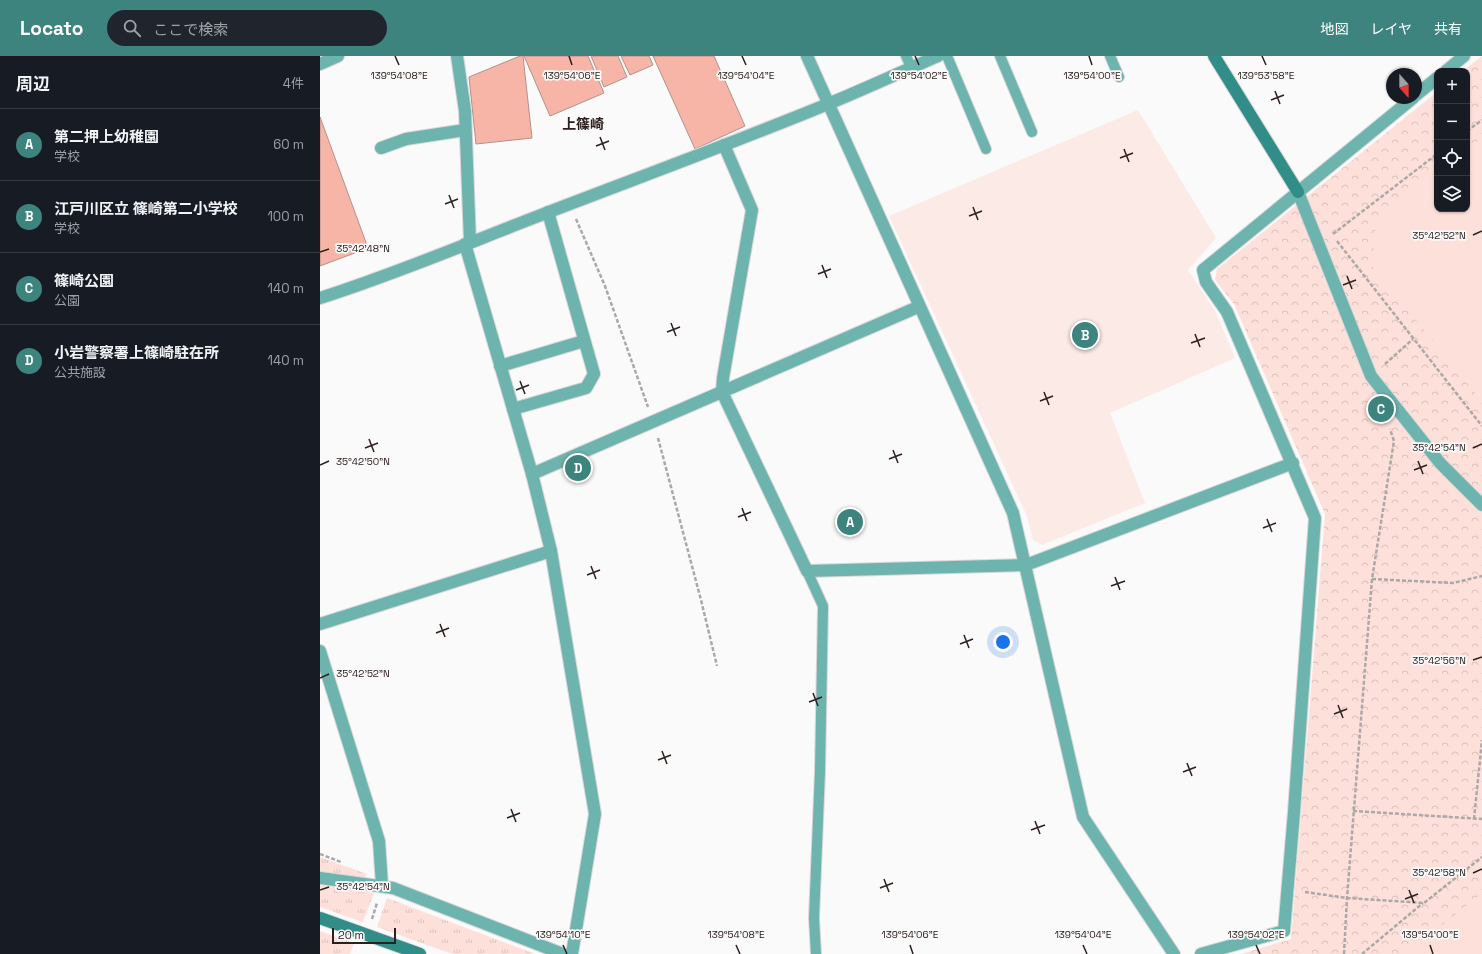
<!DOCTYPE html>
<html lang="ja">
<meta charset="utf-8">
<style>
:root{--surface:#171b24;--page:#20242c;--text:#f1f3f6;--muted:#9ea1a6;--line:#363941;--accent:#3d847e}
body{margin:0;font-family:"Space Grotesk","Noto Sans JP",sans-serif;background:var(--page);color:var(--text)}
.controls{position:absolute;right:12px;top:12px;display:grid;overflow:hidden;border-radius:8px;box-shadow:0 1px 3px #0004}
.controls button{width:36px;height:36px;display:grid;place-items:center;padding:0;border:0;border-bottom:1px solid var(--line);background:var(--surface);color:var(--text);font:20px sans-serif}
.compass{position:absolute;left:1066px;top:12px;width:36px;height:36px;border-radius:50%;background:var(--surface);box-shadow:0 1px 3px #0004;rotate:159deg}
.scale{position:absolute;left:12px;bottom:10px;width:64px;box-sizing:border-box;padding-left:4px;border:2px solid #2b201d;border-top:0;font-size:11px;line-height:14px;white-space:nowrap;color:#2b201d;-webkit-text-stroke:3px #fafafa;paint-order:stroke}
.you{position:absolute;left:683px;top:586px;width:14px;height:14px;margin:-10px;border:3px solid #fff;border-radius:50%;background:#1a73e8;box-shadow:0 0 0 6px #1a73e833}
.badge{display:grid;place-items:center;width:26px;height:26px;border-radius:50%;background:var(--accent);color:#fff;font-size:13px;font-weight:700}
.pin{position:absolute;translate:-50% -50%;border:2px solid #fff;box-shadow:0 1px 4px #0006}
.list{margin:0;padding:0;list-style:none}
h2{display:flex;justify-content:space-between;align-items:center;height:52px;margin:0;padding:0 16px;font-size:17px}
h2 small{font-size:13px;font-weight:400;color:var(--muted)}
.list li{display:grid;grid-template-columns:26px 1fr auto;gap:12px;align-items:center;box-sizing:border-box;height:72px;padding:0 16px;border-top:1px solid var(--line)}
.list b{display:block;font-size:15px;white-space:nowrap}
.list p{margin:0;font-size:13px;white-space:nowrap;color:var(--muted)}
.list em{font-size:13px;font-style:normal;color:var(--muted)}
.icon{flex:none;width:22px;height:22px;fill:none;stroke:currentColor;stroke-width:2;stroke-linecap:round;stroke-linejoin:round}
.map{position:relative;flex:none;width:1162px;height:898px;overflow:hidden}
header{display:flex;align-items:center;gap:24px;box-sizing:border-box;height:56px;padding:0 20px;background:var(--accent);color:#fff}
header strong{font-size:19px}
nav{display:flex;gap:22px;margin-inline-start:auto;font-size:14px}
.search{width:280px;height:36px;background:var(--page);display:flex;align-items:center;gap:10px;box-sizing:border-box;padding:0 14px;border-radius:22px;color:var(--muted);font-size:15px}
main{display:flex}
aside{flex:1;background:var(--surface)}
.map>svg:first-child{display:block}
.built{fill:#fbeae6}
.grass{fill:url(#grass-tufts)}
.park{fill:url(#park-crowns)}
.pitch{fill:#fee0da}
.building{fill:#f7b5a7;stroke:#b0928c}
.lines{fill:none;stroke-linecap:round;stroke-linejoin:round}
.lane-casing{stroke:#d9d7d7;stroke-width:12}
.street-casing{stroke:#d9d7d7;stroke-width:14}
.secondary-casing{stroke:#d9d7d7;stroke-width:14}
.path{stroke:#aca8a7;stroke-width:2.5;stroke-dasharray:4 2;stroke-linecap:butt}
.lane{stroke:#6eb4ae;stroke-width:10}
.street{stroke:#6eb4ae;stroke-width:12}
.secondary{stroke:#308d87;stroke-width:12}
.ticks{fill:none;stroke:#2b201d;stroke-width:1.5}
.labels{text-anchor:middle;stroke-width:3.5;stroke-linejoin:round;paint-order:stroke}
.quarter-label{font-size:14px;font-weight:bold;fill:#2b201d;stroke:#fafafa}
.ticks-label{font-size:10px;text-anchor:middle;fill:#2b201d;stroke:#fafafa;stroke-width:3.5;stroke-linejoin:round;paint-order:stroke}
</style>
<header>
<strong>Locato</strong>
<div class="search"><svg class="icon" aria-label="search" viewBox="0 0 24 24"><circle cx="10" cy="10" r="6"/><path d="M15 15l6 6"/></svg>ここで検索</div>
<nav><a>地図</a><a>レイヤ</a><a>共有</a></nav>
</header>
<main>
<aside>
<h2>周辺<small>4件</small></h2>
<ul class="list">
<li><span class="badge">A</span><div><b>第二押上幼稚園</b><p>学校</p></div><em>60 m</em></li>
<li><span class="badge">B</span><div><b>江戸川区立 篠崎第二小学校</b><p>学校</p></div><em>100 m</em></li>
<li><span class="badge">C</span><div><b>篠崎公園</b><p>公園</p></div><em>140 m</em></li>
<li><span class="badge">D</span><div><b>小岩警察署上篠崎駐在所</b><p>公共施設</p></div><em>140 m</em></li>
</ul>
</aside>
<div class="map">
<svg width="1162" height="898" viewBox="0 0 1162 898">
<defs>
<pattern id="grass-tufts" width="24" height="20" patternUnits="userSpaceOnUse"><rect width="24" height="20" fill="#fee0da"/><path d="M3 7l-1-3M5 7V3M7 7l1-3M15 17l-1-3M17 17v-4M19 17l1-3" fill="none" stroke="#dac0bb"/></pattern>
<pattern id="park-crowns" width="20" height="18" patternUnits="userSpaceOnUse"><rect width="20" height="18" fill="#fee0da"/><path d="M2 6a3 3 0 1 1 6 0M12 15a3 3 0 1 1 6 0" fill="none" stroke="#dac0bb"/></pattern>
</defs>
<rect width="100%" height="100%" fill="#fafafa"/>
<!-- built -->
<path class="built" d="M818,54L896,182L868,214L895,255L915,302L790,357L825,447L722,489L713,484L707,460L569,160Z"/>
<!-- grass -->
<g class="grass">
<path d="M0,801L47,818L44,822L39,823L0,817Z"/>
<path d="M0,829L54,837L43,866L0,851Z"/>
<path d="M67,842L215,898H132L57,871Z"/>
<path d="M0,875L34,887L30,898H0Z"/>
</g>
<!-- park -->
<path class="park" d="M1162,0V898H921L971,883L1005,458L914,248L895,224L897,213L1117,36V153H1147V15H1143Z"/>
<!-- pitch -->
<g class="pitch">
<path d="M1162,82V345L1052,210L1056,165L1117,117V153H1147V93Z"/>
<path d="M1162,837V898H1086Z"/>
</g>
<!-- building -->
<g class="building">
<path d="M200,0H203L212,82L156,88L149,21Z"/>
<path d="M204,0H268L284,37L230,60Z"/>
<path d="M271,0H298L307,21L284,31Z"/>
<path d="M301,0H329L333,9L310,19Z"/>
<path d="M333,0H394L425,70L375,93Z"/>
<path d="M0,61L48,192L0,210Z"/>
</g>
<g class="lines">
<!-- lane casing -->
<g class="lane-casing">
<g id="lane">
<path d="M586,0L591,11"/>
<path d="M627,0L666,93"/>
<path d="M680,0L712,76"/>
<path d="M790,0L799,21"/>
<path d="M487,515L503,550L500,715L494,862L496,898"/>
</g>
</g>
<!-- street casing -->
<g class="street-casing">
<g id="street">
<path d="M137,0L145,55L150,186"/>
<path d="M487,0L693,457L763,761L854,898"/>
<path d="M0,8L18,0"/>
<path d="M1126,15L1144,0"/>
<path d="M1096,39L1117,22"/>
<path d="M404,89L432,154L403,322L402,336L487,515L706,509L973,407"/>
<path d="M61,92L86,83L145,74"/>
<path d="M978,136L1051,320L1120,407L1162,449"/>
<path d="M145,188L212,418L231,495L275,758L252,898"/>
<path d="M0,242C76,218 148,187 221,159C317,122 413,87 508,48C545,33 581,16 618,0"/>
<path d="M180,310L264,285"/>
<path d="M193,353L266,332L274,318L228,156"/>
<path d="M212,418L598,251"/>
<path d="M0,568L231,495"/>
<path d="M0,595L59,785L62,829"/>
<path d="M0,822L73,832L243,898"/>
<path d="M881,898L964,875L974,756L995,462L907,256L886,226L883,214L1093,42"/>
</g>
</g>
<!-- secondary casing -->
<g class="secondary-casing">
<g id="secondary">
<path d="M894,0L978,136"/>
<path d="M0,862L100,898"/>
</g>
</g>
<!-- path -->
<g class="path">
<path d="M1147,75L1162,64"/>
<path d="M256,163L285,230L328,351"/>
<path d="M1013,178L1117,98"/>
<path d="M1017,185L1162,370"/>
<path d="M1065,308L1093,283"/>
<path d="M338,382L381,544L397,610"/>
<path d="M1052,523L1133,527L1162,520"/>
<path d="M1033,755L1162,763"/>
<path d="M1154,763L1162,684"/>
<path d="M0,798L21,806"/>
<path d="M985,836L1027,842L1104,847L1162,801"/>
<path d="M52,863L57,847"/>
<path d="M1024,898L1027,842L1052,523L1074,385L1070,373"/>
<path d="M1042,898L1103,847"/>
</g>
<!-- lane -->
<use href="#lane" class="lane"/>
<!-- street -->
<use href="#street" class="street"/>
<!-- secondary -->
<use href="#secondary" class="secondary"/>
</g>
<!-- ticks -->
<path class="ticks" d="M75,0L79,9M249,0L252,9M422,0L426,9M595,0L599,9M769,0L772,9M942,0L946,9M955,35L960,48M951,44L964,39M280,81L285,94M276,90L289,85M804,93L809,106M800,102L813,97M129,139L134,152M125,148L138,143M653,151L658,164M649,160L662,155M1153,179L1162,175M0,196L9,193M502,209L507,222M498,218L511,213M1027,220L1032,233M1023,229L1036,224M351,267L356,280M347,276L360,271M875,278L880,291M871,287L885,282M200,325L205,338M196,334L209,329M724,336L729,349M720,345L733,340M49,383L54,396M45,392L58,387M1153,392L1162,388M573,394L578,407M569,403L582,398M1098,405L1103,418M0,409L9,405M1094,414L1107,409M422,452L427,465M418,461L431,456M947,463L952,476M943,472L956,467M271,510L276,523M267,519L280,514M795,521L800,534M791,530L805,525M120,568L125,581M116,577L129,572M644,579L649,592M640,588L653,583M1153,604L1162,601M0,622L9,618M493,637L498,650M489,646L502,641M1018,649L1023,662M1014,658L1027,653M342,695L347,708M338,704L351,699M867,707L872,720M863,716L876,711M191,753L196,766M187,762L200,757M715,765L720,778M711,774L725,769M1153,817L1162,813M564,823L569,836M560,832L573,827M0,834L9,831M1089,834L1094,847M1085,843L1098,838M243,889L247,898M416,889L420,898M590,889L593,898M763,889L767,898M936,889L940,898M1110,889L1113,898"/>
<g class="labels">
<!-- quarter labels -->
<g class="quarter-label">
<text x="263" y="73">上篠崎</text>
</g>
</g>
<g class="ticks-label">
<text x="79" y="23">139°54'08"E</text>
<text x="252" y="23">139°54'06"E</text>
<text x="426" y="23">139°54'04"E</text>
<text x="599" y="23">139°54'02"E</text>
<text x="772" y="23">139°54'00"E</text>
<text x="946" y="23">139°53'58"E</text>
<text x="1119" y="183">35°42'52"N</text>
<text x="43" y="196">35°42'48"N</text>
<text x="1119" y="395">35°42'54"N</text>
<text x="43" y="409">35°42'50"N</text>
<text x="1119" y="608">35°42'56"N</text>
<text x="43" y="621">35°42'52"N</text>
<text x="1119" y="820">35°42'58"N</text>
<text x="43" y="834">35°42'54"N</text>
<text x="243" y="882">139°54'10"E</text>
<text x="416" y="882">139°54'08"E</text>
<text x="590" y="882">139°54'06"E</text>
<text x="763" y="882">139°54'04"E</text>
<text x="936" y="882">139°54'02"E</text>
<text x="1110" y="882">139°54'00"E</text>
</g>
</svg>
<div class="controls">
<button>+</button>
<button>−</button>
<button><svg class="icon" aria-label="locate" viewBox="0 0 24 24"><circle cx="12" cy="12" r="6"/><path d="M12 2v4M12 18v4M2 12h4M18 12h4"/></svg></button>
<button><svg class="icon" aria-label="layers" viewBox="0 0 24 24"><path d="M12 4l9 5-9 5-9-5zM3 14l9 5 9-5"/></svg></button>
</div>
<svg class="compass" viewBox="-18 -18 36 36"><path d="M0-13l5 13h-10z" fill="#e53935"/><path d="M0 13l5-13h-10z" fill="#9ea1a6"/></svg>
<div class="scale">20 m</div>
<div class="you"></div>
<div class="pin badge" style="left:530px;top:466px">A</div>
<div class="pin badge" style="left:765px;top:279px">B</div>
<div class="pin badge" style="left:1061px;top:353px">C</div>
<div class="pin badge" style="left:258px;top:412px">D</div>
</div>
</main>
